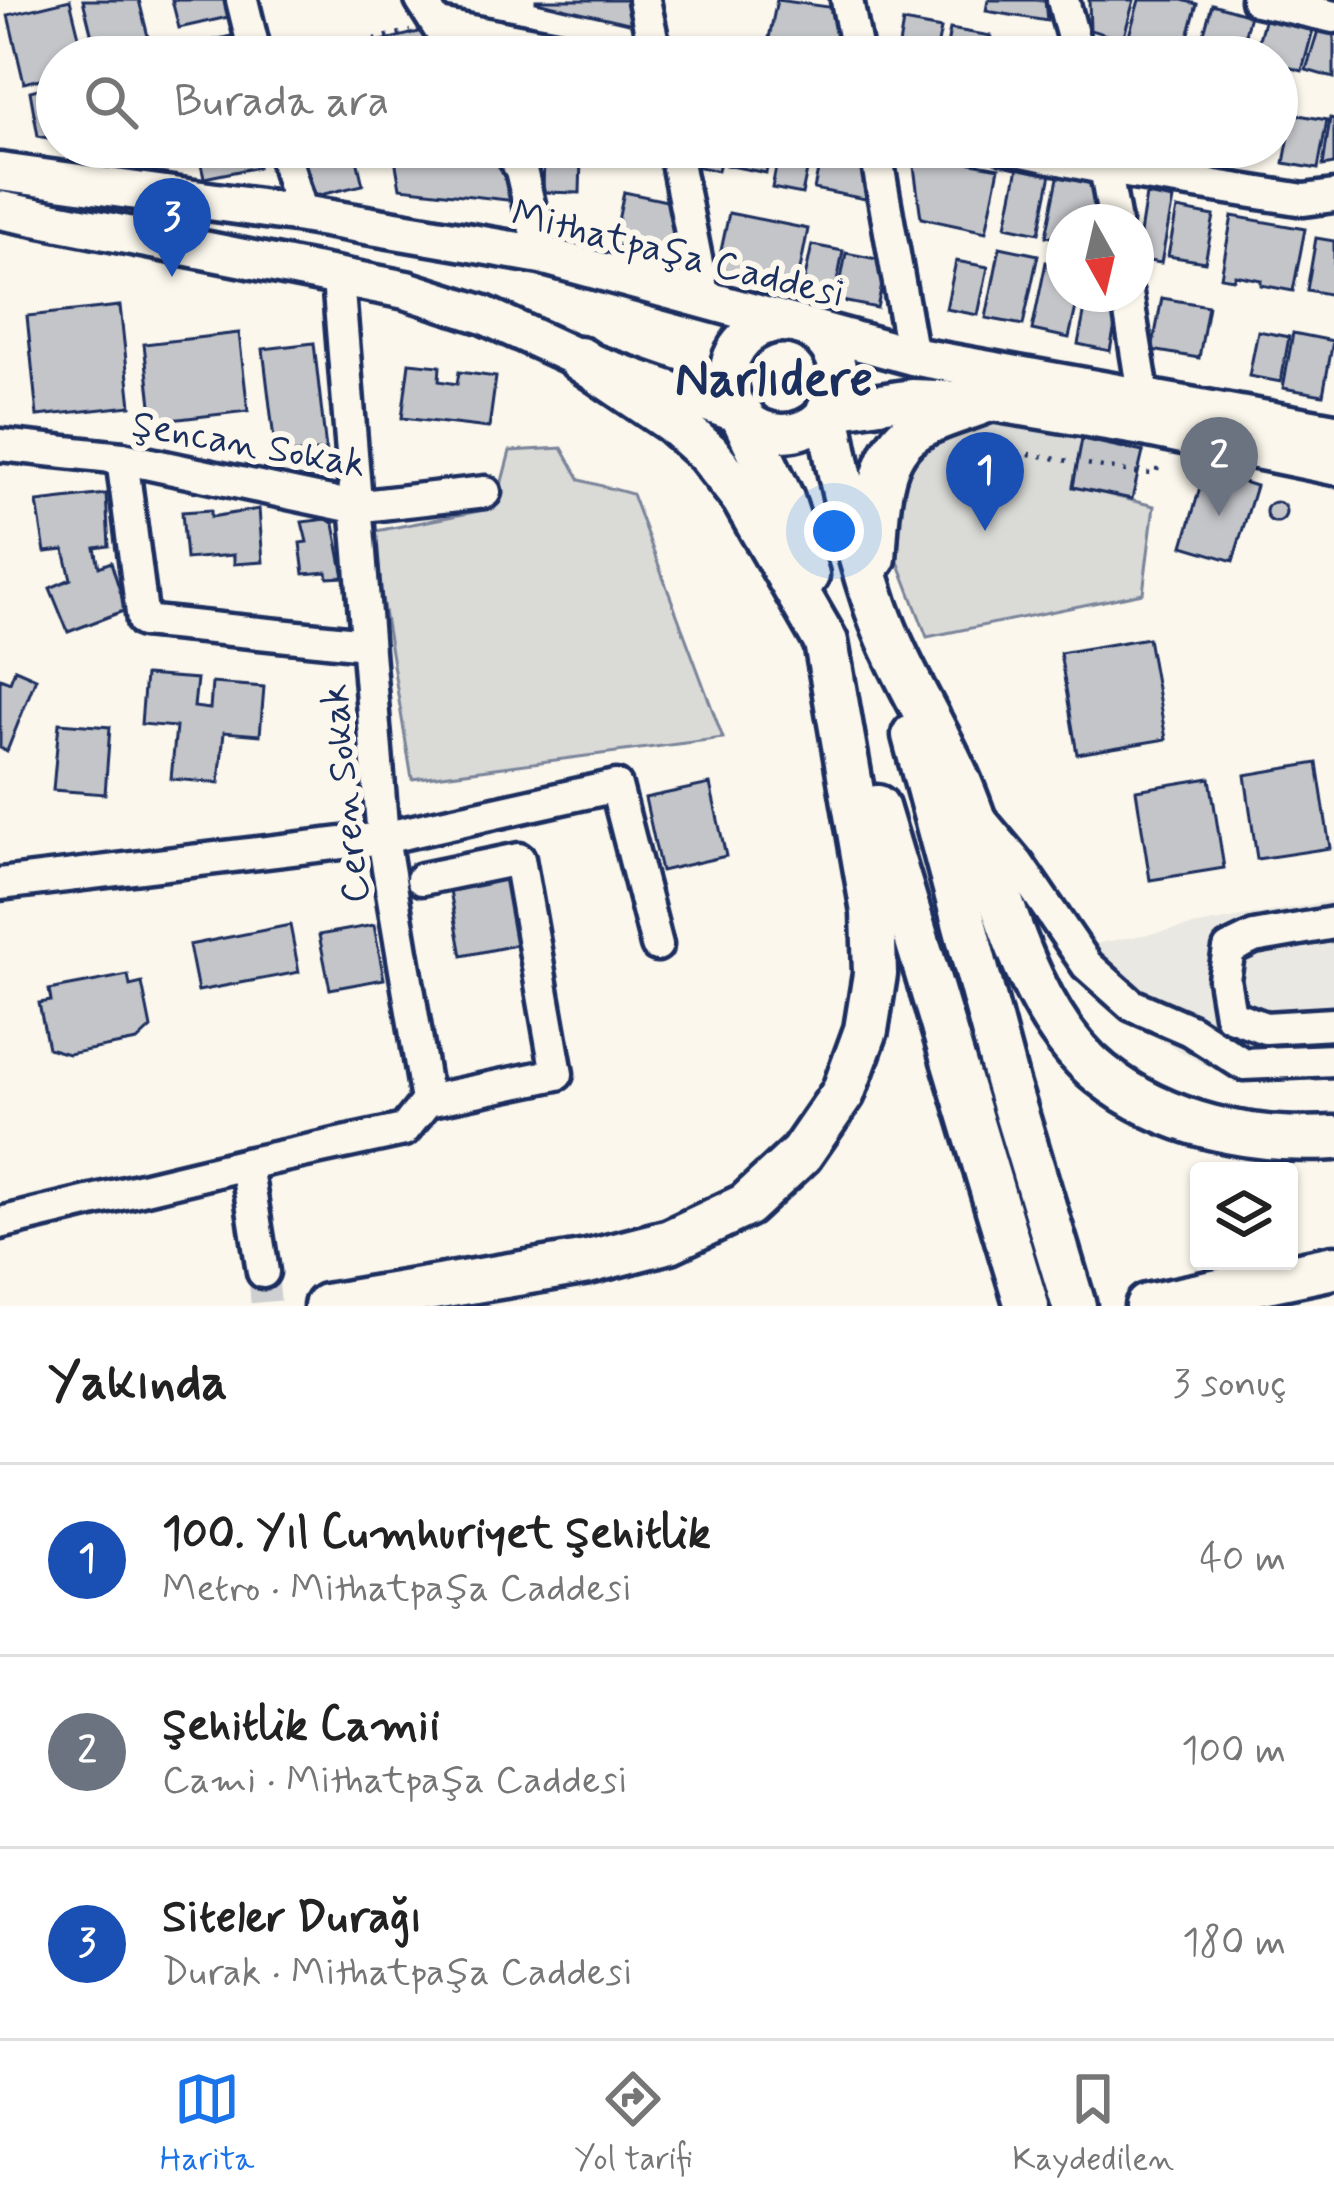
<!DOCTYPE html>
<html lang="tr">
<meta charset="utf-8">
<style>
:root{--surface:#fff;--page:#f2f2f2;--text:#222;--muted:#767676;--line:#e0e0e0;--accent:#1a73e8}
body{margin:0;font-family:Mynerve,sans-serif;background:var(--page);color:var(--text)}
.controls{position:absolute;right:36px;bottom:36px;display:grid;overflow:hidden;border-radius:12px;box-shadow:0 3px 9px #0004}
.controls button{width:108px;height:108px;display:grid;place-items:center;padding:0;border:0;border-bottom:3px solid var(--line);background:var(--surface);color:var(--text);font:60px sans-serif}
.compass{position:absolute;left:1046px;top:204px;width:108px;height:108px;border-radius:50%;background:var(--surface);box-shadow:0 3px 9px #0004;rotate:172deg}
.you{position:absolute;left:834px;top:531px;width:42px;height:42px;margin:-30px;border:9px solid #fff;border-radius:50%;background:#1a73e8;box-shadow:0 0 0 18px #1a73e833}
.badge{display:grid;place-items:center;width:78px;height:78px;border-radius:50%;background:var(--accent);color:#fff;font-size:39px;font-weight:700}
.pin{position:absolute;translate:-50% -99px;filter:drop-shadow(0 3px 6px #0008)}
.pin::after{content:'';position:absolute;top:63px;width:42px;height:36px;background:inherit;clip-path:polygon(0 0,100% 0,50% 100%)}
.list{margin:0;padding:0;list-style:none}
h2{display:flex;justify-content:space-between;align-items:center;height:156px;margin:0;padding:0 48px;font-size:51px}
h2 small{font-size:39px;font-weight:400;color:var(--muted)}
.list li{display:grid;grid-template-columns:78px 1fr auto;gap:36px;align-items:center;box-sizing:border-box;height:192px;padding:0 48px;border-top:3px solid var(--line)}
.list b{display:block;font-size:45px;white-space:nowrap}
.list p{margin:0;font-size:39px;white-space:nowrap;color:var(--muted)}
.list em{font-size:39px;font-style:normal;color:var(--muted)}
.icon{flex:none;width:66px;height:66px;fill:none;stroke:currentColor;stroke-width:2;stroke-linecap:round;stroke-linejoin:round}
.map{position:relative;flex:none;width:1334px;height:1306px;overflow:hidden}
.search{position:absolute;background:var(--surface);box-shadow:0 3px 9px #0004;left:36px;right:36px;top:36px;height:132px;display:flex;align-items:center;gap:30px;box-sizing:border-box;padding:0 42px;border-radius:66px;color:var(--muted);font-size:45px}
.sheet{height:732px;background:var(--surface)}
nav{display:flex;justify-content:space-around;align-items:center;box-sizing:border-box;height:168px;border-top:3px solid var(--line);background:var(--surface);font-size:33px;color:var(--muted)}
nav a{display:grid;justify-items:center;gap:6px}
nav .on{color:var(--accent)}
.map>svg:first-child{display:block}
.built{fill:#eae8e2}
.green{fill:#dadad7;stroke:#7a849a;stroke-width:3}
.building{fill:#c3c5c9;stroke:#1b2f5e;stroke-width:3}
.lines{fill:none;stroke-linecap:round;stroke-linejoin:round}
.minor-tunnel{stroke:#cecfd0;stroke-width:30;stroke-dasharray:30 15;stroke-linecap:butt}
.minor-casing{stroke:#1b2f5e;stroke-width:39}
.major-casing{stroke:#1b2f5e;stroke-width:45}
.highway-casing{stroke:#1b2f5e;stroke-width:51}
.path{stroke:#1b2f5e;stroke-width:4.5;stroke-dasharray:3 9;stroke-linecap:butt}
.minor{stroke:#fbf7ec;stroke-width:30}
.major{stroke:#fbf7ec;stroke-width:36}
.highway{stroke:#fbf7ec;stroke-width:42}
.labels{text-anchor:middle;stroke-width:12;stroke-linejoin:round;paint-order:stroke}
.street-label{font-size:39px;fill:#1b2f5e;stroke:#fbf7ec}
.district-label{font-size:51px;font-weight:bold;fill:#1b2f5e;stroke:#fbf7ec}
</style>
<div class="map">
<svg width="1334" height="1306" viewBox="0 0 1334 1306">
<rect width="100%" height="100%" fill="#fbf7ec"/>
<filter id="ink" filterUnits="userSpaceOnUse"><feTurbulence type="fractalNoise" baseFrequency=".00833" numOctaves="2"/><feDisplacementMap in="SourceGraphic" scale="24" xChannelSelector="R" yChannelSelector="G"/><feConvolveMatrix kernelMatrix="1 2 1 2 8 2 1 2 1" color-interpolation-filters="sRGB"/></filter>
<g filter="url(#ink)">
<!-- built -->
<path class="built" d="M1334,900V1069L1304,1076L1205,1065L1128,1022L1056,951Z"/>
<!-- green -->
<g class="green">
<path d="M984,413L1143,444V452L1082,439L1073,486L1154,506L1143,593L927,637L889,538L906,451Z"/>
<path d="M562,448L580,480L632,494L723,738L412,779L371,532L495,508L510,451Z"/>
</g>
<!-- building -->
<g class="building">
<path d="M70,0L84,57H57V75L24,83L8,15Z"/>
<path d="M83,0H139L152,53L97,57Z"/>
<path d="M172,0H224L228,17L179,28Z"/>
<path d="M536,0H631L633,24L536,2Z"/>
<path d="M777,0L843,9L846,57H765Z"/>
<path d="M988,0H1045L1047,21L986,11Z"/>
<path d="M1089,0H1134L1123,40L1090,30Z"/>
<path d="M1139,0H1182L1197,4L1183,55L1128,39Z"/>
<path d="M1212,4L1250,15L1239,57L1199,51Z"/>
<path d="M1265,17L1313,30L1302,71L1277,64V57H1254Z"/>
<path d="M903,22L941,29L935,57H897Z"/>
<path d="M1319,27L1334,31V78L1306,70Z"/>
<path d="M431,29L436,57H367L364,45Z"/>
<path d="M950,29L991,36L987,57H945Z"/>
<path d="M235,35L240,57H182L180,48Z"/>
<path d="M998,45L1044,56V57H995Z"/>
<path d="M57,84V140L38,136L30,91Z"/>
<path d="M1293,114L1327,120L1318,169L1284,163Z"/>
<path d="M1330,118L1334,119V164L1323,166Z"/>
<path d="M119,147H171L175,166L144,171L121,154Z"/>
<path d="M197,147H254L258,167L204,178Z"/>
<path d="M299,147H354L363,185L311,197Z"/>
<path d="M393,147H494L501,151L516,201L400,188Z"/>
<path d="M693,147H723L718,171L695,166Z"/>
<path d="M730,147H771L766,173L726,165Z"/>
<path d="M780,147H812L802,194L772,188Z"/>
<path d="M823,147H863L870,200L814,189Z"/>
<path d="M912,152L999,168L986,232L921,218Z"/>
<path d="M544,156L581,158L580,193L543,192Z"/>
<path d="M1018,167L1051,174L1039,233L1006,226Z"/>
<path d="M1059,173L1101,182L1105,222H1064V240L1046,236Z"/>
<path d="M624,192L676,203L687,260L613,245Z"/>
<path d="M1146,195L1173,200L1161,263L1136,259Z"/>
<path d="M1177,209L1214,216L1205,262L1168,256Z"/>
<path d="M729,213L808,229L796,290L716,274Z"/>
<path d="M1232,216L1305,229L1293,291L1261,285V280L1235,275L1234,279L1221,277Z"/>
<path d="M1316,238L1334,241V295L1307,290Z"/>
<path d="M812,245L843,251L834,299L802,292Z"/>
<path d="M1000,247L1038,255L1023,325L986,318Z"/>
<path d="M846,253L887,261L877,308L837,300Z"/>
<path d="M956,261L988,267L978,315L946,309Z"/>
<path d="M1046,262L1064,265V294H1079L1069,338L1032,330Z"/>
<path d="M1088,294H1121L1110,351L1078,344Z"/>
<path d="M1162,298L1208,306L1199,358L1152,350Z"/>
<path d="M120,306L131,406L37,416L27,316Z"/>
<path d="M1258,331L1289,337L1281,382L1249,376Z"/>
<path d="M239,333L248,411L153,422L144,344Z"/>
<path d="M1293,333L1333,341L1323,395L1283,388Z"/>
<path d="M314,343L326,450L276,456L263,349Z"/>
<path d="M409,363L440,366L439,381L457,384L459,372L496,377L489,428L402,418Z"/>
<path d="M1082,439L1143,452L1132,499L1073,487Z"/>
<path d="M1205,470L1256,486L1233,561L1183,546Z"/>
<path d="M106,494L109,546L95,548L99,567L111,562L126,610L68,632L50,588L71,579L64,550L45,552L37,502Z"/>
<circle cx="1276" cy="512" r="10"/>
<path d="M259,509L263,562L234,564V555L186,559L182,512L211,510V517Z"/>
<path d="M327,519L334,524L344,577L328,578L327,572L304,574L300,543L307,542L302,522Z"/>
<path d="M1148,638L1166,739L1077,754L1060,653Z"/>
<path d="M15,669L36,678L7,751L0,748V678L10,682Z"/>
<path d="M145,675L197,679L194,707L210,709L212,683L264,687L260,735L224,732L219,783L171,779L176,727L141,724Z"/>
<path d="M59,723L110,727L105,794L53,790Z"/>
<path d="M1317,763L1330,848L1257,859L1245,775Z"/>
<path d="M1210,778L1224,868L1150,880L1136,790Z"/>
<path d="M710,784L726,856L661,871L645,798Z"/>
<path d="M513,873L526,943L462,956L449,885Z"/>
<path d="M290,925L299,972L198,991L189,945Z"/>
<path d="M374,925L384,979L330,989L319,935Z"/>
<path d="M128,975L130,986L142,983L151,1028L137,1041L68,1054L48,1048L39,1003L51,1001L49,990Z"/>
</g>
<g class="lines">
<!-- minor-tunnel -->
<path class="minor-tunnel" d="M263,1272L266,1306"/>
<!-- minor casing -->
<g class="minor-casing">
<g id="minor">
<path d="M242,0L256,57"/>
<path d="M421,0L457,57"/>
<path d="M644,0L656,57"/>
<path d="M847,0L858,57"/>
<path d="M1063,0L1078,57"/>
<path d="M1257,0L1334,17"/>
<path d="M439,25L607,57"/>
<path d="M282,147L302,214"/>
<path d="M508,147L521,170L541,255"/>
<path d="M674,147L704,299"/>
<path d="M875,147L912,356"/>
<path d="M1004,147L1107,169L1304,200L1334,196"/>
<path d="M1102,151L1115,222"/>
<path d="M1127,294L1144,399"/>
<path d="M0,445L122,458L354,507L485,492"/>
<path d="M122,458L143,621L366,644"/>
<path d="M982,821L1018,864L1087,965L1132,1005L1190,1030L1243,1064L1334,1060"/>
<path d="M422,879L519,859L557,1074L427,1101"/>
<path d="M0,884L383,838L616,786L657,945"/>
<path d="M1334,923L1254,937L1229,949L1224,979L1230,1015L1265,1028L1334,1024"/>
<path d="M246,1164L404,1130L427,1101L383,838L338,279"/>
<path d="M0,1223L246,1164L263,1272"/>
</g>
</g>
<!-- major casing -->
<g class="major-casing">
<g id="major">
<path d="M0,172L302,214L541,255L912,356L1334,432"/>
<path d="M0,210L406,290L484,315L580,359L742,415"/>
<circle cx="783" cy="378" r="55"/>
<path d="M828,411L912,398L986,401L1149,428L1334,466"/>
</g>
</g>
<!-- highway casing -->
<g class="highway-casing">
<g id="highway">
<path d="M828,411C839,476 855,544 876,607C900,676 944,738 969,806C1001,891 1026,1014 1101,1074C1166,1126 1253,1143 1334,1138"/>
<path d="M742,415L782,499L807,575"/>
<path d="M874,558C878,515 875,454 916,429C936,416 964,410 986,401"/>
<path d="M914,735L1007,1083L1074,1306"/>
<path d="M877,807L1027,1306"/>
<path d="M326,1306L588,1262L670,1241L746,1205L801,1154L843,1093L866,1030L875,974L873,912L826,642L743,498L708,453L672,421L580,359"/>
<path d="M1147,1306L1334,1267"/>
</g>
</g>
<!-- path -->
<g class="path">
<path d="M292,57L410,31"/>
<path d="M1017,452L1138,473L1156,474L1160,460"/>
</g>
<!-- minor -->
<use href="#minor" class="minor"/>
<!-- major -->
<use href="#major" class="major"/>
<!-- highway -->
<use href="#highway" class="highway"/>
</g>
</g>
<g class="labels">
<!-- street labels -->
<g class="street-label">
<text transform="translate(679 252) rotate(14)" y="14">Mithatpaşa Caddesi</text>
<text transform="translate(249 442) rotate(10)" y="14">Şencan Sokak</text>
<text transform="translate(343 794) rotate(-96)" y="14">Ceren Sokak</text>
</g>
<!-- district labels -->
<g class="district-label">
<text x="774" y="395">Narlıdere</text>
</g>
</g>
</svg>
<div class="controls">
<button><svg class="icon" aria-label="layers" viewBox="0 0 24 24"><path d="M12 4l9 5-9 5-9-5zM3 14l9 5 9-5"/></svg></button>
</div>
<svg class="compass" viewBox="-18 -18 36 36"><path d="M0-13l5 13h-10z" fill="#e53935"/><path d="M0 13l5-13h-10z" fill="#767676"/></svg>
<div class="you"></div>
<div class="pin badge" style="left:985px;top:531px;background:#1a4fb4">1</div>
<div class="pin badge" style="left:1219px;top:516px;background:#6b7280">2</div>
<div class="pin badge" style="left:172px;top:277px;background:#1a4fb4">3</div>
<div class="search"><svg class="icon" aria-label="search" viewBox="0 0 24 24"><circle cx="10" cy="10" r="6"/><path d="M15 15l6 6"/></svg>Burada ara</div>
</div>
<section class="sheet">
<h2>Yakında<small>3 sonuç</small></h2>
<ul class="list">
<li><span class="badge" style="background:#1a4fb4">1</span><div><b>100. Yıl Cumhuriyet Şehitlik</b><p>Metro · Mithatpaşa Caddesi</p></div><em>40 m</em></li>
<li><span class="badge" style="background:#6b7280">2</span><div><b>Şehitlik Camii</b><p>Cami · Mithatpaşa Caddesi</p></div><em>100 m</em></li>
<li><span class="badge" style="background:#1a4fb4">3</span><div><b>Siteler Durağı</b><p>Durak · Mithatpaşa Caddesi</p></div><em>180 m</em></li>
</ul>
</section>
<nav>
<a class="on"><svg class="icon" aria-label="map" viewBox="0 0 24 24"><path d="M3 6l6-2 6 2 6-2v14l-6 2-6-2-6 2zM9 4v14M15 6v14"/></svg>Harita</a>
<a><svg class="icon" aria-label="directions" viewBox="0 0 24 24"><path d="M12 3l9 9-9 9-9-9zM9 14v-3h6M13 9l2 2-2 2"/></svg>Yol tarifi</a>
<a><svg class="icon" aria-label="saved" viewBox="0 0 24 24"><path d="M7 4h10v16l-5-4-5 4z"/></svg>Kaydedilen</a>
</nav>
